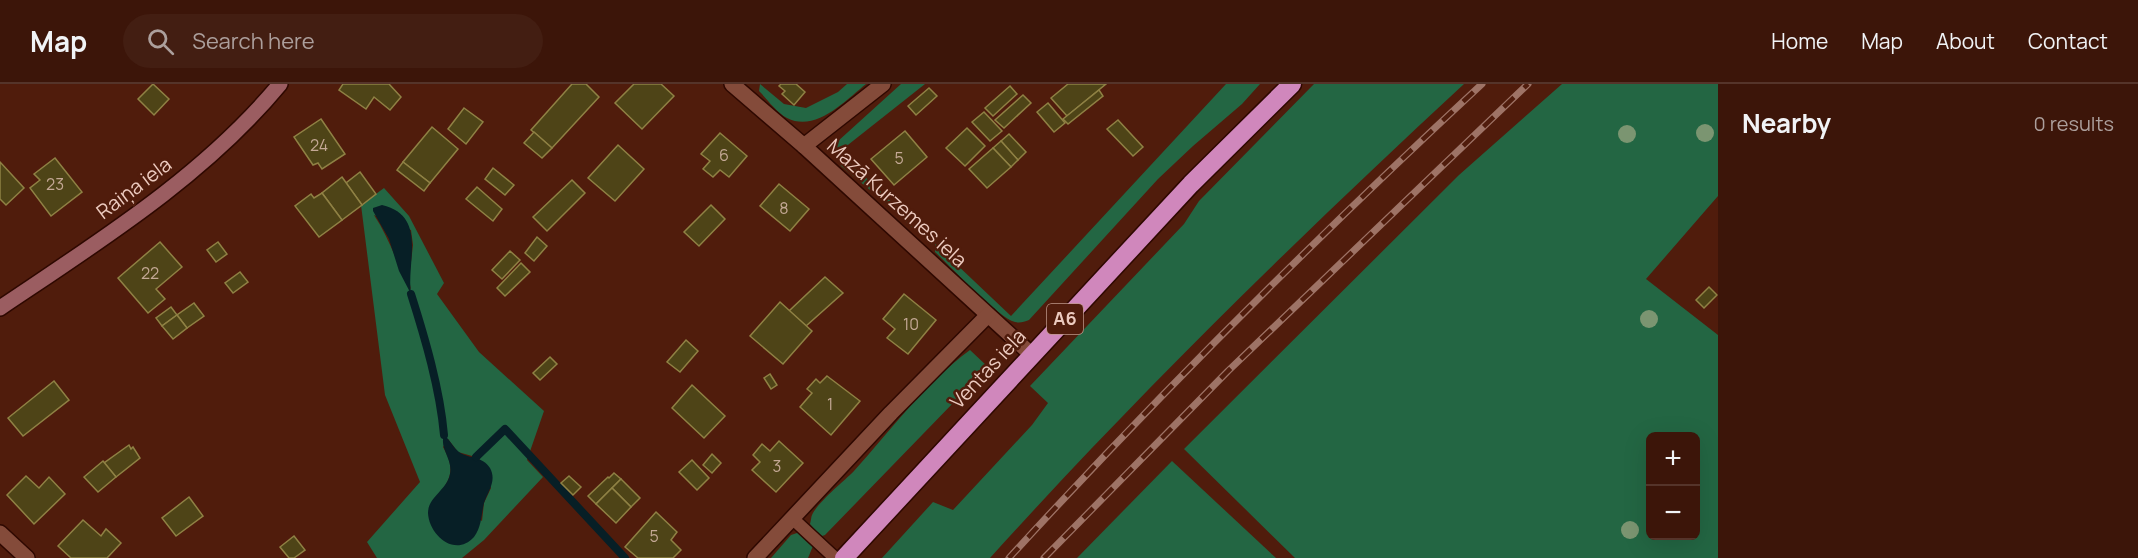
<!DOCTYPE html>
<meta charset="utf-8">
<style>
:root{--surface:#3c1509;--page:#431e12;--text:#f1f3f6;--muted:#ac9f9c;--line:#55342a}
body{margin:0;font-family:Manrope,sans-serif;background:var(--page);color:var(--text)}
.controls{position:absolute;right:18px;bottom:18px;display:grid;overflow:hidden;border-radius:9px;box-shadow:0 6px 24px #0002}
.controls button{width:54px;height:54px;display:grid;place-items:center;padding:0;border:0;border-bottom:2px solid var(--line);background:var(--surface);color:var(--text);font:30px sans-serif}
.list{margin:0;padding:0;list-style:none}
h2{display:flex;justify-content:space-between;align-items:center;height:78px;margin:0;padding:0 24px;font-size:26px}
h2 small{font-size:20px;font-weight:400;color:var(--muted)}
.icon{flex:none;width:33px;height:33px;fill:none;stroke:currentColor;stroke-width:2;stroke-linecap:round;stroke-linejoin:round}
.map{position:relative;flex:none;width:1718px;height:474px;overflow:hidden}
header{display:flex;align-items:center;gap:36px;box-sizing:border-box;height:84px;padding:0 30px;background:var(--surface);border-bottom:2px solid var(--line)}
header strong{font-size:28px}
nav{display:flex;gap:33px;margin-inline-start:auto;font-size:21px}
.search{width:420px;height:54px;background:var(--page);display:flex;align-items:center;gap:15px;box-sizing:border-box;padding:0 21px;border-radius:33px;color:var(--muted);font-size:22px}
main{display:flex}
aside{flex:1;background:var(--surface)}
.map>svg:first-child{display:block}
.green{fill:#236643;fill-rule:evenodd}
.water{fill:#071f26}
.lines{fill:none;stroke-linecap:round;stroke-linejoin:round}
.stream{stroke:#071f26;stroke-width:8}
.building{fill:#4e4417;stroke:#8f8144;stroke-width:1.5}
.lane-casing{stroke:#2e0800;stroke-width:15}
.street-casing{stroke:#2e0800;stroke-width:18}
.secondary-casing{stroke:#2e0800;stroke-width:18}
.highway-casing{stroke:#2e0800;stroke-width:21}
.lane{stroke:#844b3a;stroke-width:12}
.street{stroke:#844b3a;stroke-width:15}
.secondary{stroke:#9b5d61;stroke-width:15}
.highway{stroke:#d087bc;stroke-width:18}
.rail-casing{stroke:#9e7366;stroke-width:7}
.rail{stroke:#501c0c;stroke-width:4.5;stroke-dasharray:14;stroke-linecap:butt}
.tree{fill:#7b9571}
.labels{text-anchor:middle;stroke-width:5;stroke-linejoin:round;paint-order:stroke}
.number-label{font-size:16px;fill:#c4a895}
.shield{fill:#501c0c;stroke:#bd9689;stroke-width:1.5}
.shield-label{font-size:18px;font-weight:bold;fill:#eccabf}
.street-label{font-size:20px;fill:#eccabf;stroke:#501c0c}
</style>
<header>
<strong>Map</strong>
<div class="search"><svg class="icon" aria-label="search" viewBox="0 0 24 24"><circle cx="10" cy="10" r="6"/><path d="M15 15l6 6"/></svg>Search here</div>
<nav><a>Home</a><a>Map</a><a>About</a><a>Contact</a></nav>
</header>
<main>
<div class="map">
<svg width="1718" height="474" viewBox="0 0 1718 474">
<rect width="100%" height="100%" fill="#501c0c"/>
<!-- green -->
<g class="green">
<path d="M760,0L784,20L806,24L838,8L847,0H866C846,16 816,49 787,34C776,28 768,16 759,7Z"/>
<path d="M901,0H925L839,68L921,146L919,147L914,146L899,130L841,82L835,70L837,58Z"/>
<path d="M1226,0H1260L1242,20L1193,62L1158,95L1029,236C1024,238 1020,239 1015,238C997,233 951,183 935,168V160L1011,232Z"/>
<path d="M1314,0H1464C1300,152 1140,308 990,474H882L933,418L953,426L1032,341L1048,319L1030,302L1184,140L1199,117Z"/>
<path d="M1562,0H1718V112L1646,195L1718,251V474H1295L1184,365L1459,91ZM1650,352H1696V452H1650Z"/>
<path d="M384,104L409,132L444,199L437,210L479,268L544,327L527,376L543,393L484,456L462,474H377L367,458L420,398L385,311L361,121ZM374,131L411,146L413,161L409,195L411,206C397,181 390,155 374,131ZM448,355L458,368L479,374L491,404L484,419L482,437L439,410C453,393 454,382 443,363Z"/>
<path d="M970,266L988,283L825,451L822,452L818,450L810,440C811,437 811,433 812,431C818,418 843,398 854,387C891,346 925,299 970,266Z"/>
<path d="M1172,377L1276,474H1077Z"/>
<path d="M797,449L802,450L813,462L808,474H771L791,451Z"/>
</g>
<!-- water -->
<g class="water">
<path d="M382,121C428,132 406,178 411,210L399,187L389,155L373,127V124Z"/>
<path d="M444,351C450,356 453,363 459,368C469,375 483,372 490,384C497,397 488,407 484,419C481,431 482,442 474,453C455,474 429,451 428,429C428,413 447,406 450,390C453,375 439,364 444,351Z"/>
</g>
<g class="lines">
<!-- stream -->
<g class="stream">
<path d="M411,210C425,254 440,305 444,351"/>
<path d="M476,373L505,345L625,474"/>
</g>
</g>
<!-- building -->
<g class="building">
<path d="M153,0L169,15L154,31L138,15Z"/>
<path d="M343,0H389L401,13L390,26L374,13L366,25L339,6Z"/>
<path d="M572,0H586L599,13L552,64L531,46Z"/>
<path d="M634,0H661L674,12L642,45L615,19Z"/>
<path d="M781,0H796L805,8L794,21L782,10L785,7L779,2Z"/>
<path d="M1068,0H1106L1067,32L1051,14Z"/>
<path d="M1010,2L1017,10L993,32L985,24Z"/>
<path d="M929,4L937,12L916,31L908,22Z"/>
<path d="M1099,6L1103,12L1068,40L1063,35Z"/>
<path d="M1023,11L1031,19L1004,44L995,36Z"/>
<path d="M1048,19L1065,39L1054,48L1037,28Z"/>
<path d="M464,24L483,38L466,60L448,45Z"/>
<path d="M984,28L1002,47L990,57L972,38Z"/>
<path d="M321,35L345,70L322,85L318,79L313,81L294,53Z"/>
<path d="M1118,36L1143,63L1133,72L1107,45Z"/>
<path d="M432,43L458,65L430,99L403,78Z"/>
<path d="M967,44L985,62L965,82L946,64Z"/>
<path d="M905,47L927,73L894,101L871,75Z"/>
<path d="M534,48L552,64L542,74L524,59Z"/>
<path d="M720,49L747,72L729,93L720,86L713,93L703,85L710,77L701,70Z"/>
<path d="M1009,50L1026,68L1018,76L1001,57Z"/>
<path d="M1001,57L1018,76L1011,83L993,64Z"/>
<path d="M618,61L644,85L615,117L588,94Z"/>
<path d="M993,64L1011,83L987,104L969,85Z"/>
<path d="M55,74L82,108L51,132L30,104L40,96L34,90Z"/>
<path d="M0,78L24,104L6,121L0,115Z"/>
<path d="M403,78L430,99L424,107L397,86Z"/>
<path d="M493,84L514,101L505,111L485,95Z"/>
<path d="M360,88L376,110L362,121L346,99Z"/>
<path d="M342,93L362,121L342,136L322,109Z"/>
<path d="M572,96L585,109L547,147L533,133Z"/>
<path d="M779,100L809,125L790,147L760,122Z"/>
<path d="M477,103L502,125L493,137L466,115Z"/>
<path d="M322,109L342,136L319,153L295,122L311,110L314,114Z"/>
<path d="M711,121L725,135L699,162L684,148Z"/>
<path d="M537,153L547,162L534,177L525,169Z"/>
<path d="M160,158L182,183L156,205L165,215L148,229L118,194Z"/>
<path d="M218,158L227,170L216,178L207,166Z"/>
<path d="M510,167L520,176L502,195L492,186Z"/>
<path d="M521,179L530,188L505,212L497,204Z"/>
<path d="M240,188L248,198L233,209L225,199Z"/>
<path d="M825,193L843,209L806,242L789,227Z"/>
<path d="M1709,203L1717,211L1704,224L1696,216Z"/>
<path d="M904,210L936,236L908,270L887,254L895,245L883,235Z"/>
<path d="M780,218L812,247L783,280L750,252Z"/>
<path d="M194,219L204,232L187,244L177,231Z"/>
<path d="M171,223L177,231L162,242L156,234Z"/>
<path d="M177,231L187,244L173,255L162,242Z"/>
<path d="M686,256L698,267L680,288L667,278Z"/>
<path d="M550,273L557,280L540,296L533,289Z"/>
<path d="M770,290L777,301L771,305L764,294Z"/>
<path d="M827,292L860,317L831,351L800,323L812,309L807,305L816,295L820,299Z"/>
<path d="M54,297L69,316L23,352L8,334Z"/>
<path d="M692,301L725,332L704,354L672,324Z"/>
<path d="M779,357L803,379L776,408L752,386L760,378L753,371L762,360L770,367Z"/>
<path d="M129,361L131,365L133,363L140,374L116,393L104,379Z"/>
<path d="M712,370L721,379L712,389L703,381Z"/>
<path d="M692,376L709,394L697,406L679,388Z"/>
<path d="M103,377L116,393L98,408L84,393Z"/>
<path d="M614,389L621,395L596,420L588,412L608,393L609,394Z"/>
<path d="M26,392L39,404L49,393L65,410L34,440L7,411Z"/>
<path d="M569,392L581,403L573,411L561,399Z"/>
<path d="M621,395L640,414L631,423L612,404Z"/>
<path d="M612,404L631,423L616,439L596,420Z"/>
<path d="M189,413L203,432L176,452L162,434Z"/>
<path d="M656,428L677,448L671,456L681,466L673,474H638L625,463Z"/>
<path d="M83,436L101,452L106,445L121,459L107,474H71L58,462Z"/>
<path d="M294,452L305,466L294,474H289L280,463Z"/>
</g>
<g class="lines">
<!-- lane casing -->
<g class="lane-casing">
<path id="lane" d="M792,434L835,474"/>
</g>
<!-- street casing -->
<g class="street-casing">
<g id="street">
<path d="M732,0L804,62L1032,271"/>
<path d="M804,62L883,0"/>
<path d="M0,449L27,474"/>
<path d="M755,474L891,329L988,231"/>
</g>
</g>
<!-- secondary casing -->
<g class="secondary-casing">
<path id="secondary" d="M0,224C98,158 204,92 280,0"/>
</g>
<!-- highway casing -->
<g class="highway-casing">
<path id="highway" d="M844,474L1191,100L1292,0"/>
</g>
<!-- lane -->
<use href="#lane" class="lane"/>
<!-- street -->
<use href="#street" class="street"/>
<!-- secondary -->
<use href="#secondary" class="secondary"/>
<!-- highway -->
<use href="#highway" class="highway"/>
<!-- rail casing -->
<g class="rail-casing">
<g id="rail">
<path d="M1009,474C1160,309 1318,152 1482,0"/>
<path d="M1044,474L1228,287L1528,0"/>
</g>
</g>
<!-- rail -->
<use href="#rail" class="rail"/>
</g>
<!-- trees -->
<g class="tree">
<circle cx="1705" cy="49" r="9"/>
<circle cx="1627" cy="50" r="9"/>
<circle cx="1649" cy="235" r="9"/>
<circle cx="1630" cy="446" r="9"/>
</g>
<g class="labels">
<!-- number labels -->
<g class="number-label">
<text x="319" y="67">24</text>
<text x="724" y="77">6</text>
<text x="899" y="80">5</text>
<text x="55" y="106">23</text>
<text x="784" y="130">8</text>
<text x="150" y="195">22</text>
<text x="911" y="246">10</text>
<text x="830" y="326">1</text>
<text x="777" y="388">3</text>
<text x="654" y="458">5</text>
</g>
<!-- shield labels -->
<rect class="shield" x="1047" y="220" width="36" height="30" rx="4.5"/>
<g class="shield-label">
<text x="1065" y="241">A6</text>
</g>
<!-- street labels -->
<g class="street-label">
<text transform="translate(134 104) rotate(-37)" y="7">Raiņa iela</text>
<text transform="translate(897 119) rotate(42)" y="7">Mazā Kurzemes iela</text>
<text transform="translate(988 285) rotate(-47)" y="7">Ventas iela</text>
</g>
</g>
</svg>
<div class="controls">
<button>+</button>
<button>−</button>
</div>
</div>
<aside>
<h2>Nearby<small>0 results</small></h2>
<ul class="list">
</ul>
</aside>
</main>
